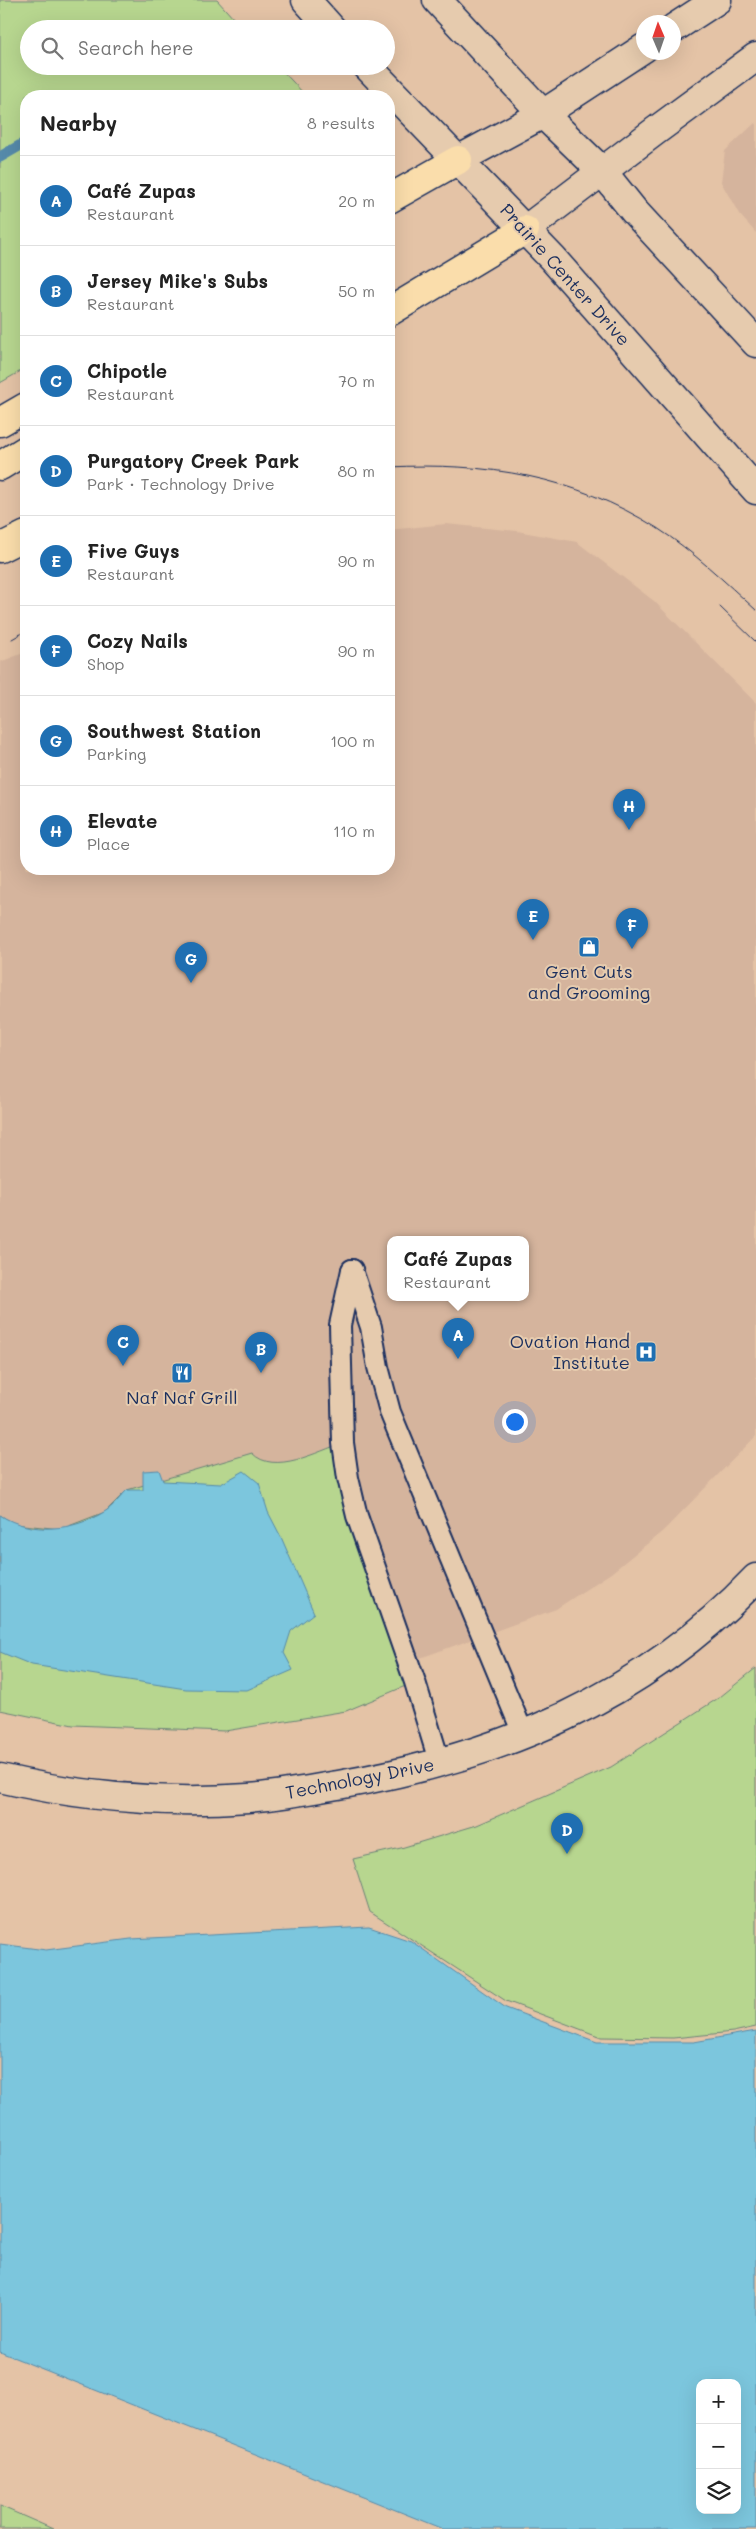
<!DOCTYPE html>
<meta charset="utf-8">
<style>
:root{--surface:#fff;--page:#f2f2f2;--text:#222;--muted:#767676;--line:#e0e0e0;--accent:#1f6fb2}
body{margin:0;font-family:Mali,sans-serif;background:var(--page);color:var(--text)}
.controls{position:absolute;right:15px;bottom:15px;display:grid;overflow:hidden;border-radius:10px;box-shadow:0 5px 20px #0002}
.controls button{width:45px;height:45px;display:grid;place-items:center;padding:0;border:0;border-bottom:1px solid var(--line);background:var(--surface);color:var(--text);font:25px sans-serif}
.compass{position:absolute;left:636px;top:15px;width:45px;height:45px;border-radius:50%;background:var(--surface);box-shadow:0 5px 20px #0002;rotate:358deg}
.you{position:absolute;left:514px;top:1421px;width:18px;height:18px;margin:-12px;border:4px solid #fff;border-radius:50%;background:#1a73e8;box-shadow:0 0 0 8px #1a73e833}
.badge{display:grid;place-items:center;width:32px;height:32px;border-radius:50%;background:var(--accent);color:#fff;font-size:16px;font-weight:700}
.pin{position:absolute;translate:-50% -41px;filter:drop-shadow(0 1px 2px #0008)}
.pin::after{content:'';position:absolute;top:26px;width:18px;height:15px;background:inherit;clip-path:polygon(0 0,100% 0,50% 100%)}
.popup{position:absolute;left:387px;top:1236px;width:142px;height:65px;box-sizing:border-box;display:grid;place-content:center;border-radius:10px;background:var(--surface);filter:drop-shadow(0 1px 4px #0005);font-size:16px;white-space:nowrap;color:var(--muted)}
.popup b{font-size:19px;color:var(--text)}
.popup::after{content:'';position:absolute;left:50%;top:100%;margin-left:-10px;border:10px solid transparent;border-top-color:var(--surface)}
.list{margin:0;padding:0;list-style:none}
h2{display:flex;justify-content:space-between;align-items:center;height:65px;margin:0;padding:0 20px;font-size:21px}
h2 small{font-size:16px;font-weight:400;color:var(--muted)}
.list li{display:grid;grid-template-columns:32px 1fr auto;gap:15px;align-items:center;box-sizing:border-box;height:90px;padding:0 20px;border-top:1px solid var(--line)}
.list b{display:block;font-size:19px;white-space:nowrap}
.list p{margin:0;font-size:16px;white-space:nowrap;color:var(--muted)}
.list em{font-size:16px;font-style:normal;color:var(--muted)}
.icon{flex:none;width:28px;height:28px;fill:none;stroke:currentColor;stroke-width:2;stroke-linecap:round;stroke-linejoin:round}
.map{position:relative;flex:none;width:756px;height:2529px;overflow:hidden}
.search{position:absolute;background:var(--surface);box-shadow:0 5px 20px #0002;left:20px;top:20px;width:375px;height:55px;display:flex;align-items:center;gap:12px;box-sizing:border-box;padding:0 18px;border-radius:28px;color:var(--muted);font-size:19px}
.panel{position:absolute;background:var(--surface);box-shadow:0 5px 20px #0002;left:20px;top:90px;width:375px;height:785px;border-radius:20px}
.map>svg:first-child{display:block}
.built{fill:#d5b49d;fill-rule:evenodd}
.green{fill:#b7d68f;stroke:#698276}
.water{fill:#7cc6dd;stroke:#558aaa;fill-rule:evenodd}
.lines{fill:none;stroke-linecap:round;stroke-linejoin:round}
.stream{stroke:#558aaa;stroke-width:11}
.lane-casing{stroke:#1b2f5e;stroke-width:24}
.secondary-casing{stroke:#1b2f5e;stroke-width:31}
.highway-casing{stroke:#1b2f5e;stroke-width:31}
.lane{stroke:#e6cbae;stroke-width:20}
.secondary{stroke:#e6cbae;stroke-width:28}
.highway{stroke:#faddab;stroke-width:28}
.tram{stroke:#1b2f5e;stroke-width:1}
.labels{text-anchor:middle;stroke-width:4;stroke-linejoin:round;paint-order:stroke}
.street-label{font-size:18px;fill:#1b2f5e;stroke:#e6cbae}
.poi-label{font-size:18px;fill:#1b2f5e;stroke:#e6cbae}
</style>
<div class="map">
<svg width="756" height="2529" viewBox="0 0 756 2529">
<rect width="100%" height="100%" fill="#e4c3a6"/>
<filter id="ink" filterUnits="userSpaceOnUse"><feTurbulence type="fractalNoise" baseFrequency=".02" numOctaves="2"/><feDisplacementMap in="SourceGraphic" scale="10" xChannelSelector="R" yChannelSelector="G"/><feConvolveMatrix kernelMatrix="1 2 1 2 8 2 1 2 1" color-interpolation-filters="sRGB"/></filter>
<g filter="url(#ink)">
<!-- built -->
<g class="built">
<path d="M756,122V233L739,214L721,182L725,151Z"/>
<path d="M446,524L517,531L577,542L654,601L756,703V1436L663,1531L611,1573L556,1609L409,1662L73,1725L4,1711L0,1709V662L26,652V869H389V530ZM390,1240H526V1298H390Z"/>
</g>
<!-- green -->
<g class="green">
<path d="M0,0H217L243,29H29V66H278L306,96H26V368L0,383Z"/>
<path d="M343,1443L415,1682L346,1711L225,1731L73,1725L0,1710V1515L14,1524L61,1529L105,1512L127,1490L252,1453C274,1476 318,1451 343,1443Z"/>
<path d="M756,1668V2027L733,2032L673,2038L601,2037L506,2001L370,1912L353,1859L401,1848L477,1825L611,1767L720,1697Z"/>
<path d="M0,2506L53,2529H0Z"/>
</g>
<!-- water -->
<g class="water">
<path d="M159,1470L163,1481L221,1484L244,1471L259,1483L268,1512L281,1537L314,1613L291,1631L284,1653L293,1670L247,1690L186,1689L32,1665L0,1652V1515C31,1535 73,1531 104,1512C113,1507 120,1497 127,1490H143V1471Z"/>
<path d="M369,1927L411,1941L506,2008L597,2042H694L756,2031V2529H443L0,2352V1944L46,1950L131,1939ZM700,2383H737V2510H700Z"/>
</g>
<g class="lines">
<!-- stream -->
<path class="stream" d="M0,157L26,142"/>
<!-- lane casing -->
<g class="lane-casing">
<g id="lane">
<path d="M352,1270L340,1325L343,1443L348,1478L357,1516L415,1682L440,1764"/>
<path d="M352,1270L371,1327L378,1367L390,1412L524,1736"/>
</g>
</g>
<!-- secondary casing -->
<g class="secondary-casing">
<g id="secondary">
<path d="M306,0L332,29"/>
<path d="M437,0L543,114L602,171L634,211L756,343"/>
<path d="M674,28L717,0"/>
<path d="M367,66L553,259L756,490"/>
<path d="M458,160L543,114L644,48"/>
<path d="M525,230L654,132L756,57"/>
<path d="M0,1778C81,1797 165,1804 248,1798C278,1796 308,1790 338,1785C500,1757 641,1699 756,1578"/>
</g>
</g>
<!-- highway casing -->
<g class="highway-casing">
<g id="highway">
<path d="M389,199L458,160"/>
<path d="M389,312L525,230"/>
<path d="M0,422L26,407"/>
<path d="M0,466L26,450"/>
<path d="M0,548L26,535"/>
</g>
</g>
<!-- lane -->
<use href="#lane" class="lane"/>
<!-- secondary -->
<use href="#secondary" class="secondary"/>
<!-- highway -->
<use href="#highway" class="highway"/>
<!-- tram -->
<g class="tram">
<path d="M389,467C486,462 574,476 657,528C693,551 725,582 756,610"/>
<path d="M720,607L756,642"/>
<path d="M12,639L26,631"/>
</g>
</g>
</g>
<!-- icons -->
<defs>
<g id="shop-square" transform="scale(1.125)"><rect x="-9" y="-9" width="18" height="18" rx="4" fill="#1f6fb2" stroke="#e6cbae"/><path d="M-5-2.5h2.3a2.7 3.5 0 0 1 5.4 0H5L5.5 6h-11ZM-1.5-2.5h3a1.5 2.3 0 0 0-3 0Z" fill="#fff"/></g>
<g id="hospital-square" transform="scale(1.125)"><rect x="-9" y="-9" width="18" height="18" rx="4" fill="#1f6fb2" stroke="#e6cbae"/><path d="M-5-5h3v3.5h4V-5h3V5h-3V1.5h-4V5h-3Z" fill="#fff"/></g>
<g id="restaurant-square" transform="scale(1.125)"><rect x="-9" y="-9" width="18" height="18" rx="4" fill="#1f6fb2" stroke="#e6cbae"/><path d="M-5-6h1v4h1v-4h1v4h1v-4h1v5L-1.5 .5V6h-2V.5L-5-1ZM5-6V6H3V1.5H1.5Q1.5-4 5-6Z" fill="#fff"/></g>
</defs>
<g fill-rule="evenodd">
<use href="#shop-square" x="589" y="947"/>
<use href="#hospital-square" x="646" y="1352"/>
<use href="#restaurant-square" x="182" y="1373"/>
</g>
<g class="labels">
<!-- street labels -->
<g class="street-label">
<text transform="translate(565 275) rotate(48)" y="6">Prairie Center Drive</text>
<text transform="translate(360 1779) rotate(-11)" y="6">Technology Drive</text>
</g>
<!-- poi labels -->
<g class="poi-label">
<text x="589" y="978">Gent Cuts<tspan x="589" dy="21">and Grooming</tspan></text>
<text x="630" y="1348" text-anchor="end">Ovation Hand<tspan x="630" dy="21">Institute</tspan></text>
<text x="182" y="1404">Naf Naf Grill</text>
</g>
</g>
</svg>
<div class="controls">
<button>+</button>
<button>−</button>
<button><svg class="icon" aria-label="layers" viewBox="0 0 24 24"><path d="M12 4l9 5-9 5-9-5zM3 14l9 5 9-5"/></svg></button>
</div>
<svg class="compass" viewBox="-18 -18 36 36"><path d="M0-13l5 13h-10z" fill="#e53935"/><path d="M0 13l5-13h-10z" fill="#767676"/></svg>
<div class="you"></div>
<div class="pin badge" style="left:458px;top:1359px">A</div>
<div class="popup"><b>Café Zupas</b>Restaurant</div>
<div class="pin badge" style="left:261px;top:1373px">B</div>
<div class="pin badge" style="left:123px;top:1366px">C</div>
<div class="pin badge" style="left:567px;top:1854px">D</div>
<div class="pin badge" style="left:533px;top:940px">E</div>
<div class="pin badge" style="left:632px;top:949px">F</div>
<div class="pin badge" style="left:191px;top:983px">G</div>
<div class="pin badge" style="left:629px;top:830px">H</div>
<div class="search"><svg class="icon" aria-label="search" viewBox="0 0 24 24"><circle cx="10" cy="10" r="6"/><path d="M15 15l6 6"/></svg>Search here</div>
<section class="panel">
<h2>Nearby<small>8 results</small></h2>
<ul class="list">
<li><span class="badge">A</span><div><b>Café Zupas</b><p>Restaurant</p></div><em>20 m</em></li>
<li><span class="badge">B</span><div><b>Jersey Mike's Subs</b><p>Restaurant</p></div><em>50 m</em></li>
<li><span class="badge">C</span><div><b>Chipotle</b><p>Restaurant</p></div><em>70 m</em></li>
<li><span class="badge">D</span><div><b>Purgatory Creek Park</b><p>Park · Technology Drive</p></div><em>80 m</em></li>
<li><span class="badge">E</span><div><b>Five Guys</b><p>Restaurant</p></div><em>90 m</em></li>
<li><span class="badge">F</span><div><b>Cozy Nails</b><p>Shop</p></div><em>90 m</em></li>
<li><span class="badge">G</span><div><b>Southwest Station</b><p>Parking</p></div><em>100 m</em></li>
<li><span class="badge">H</span><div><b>Elevate</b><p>Place</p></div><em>110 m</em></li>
</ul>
</section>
</div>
